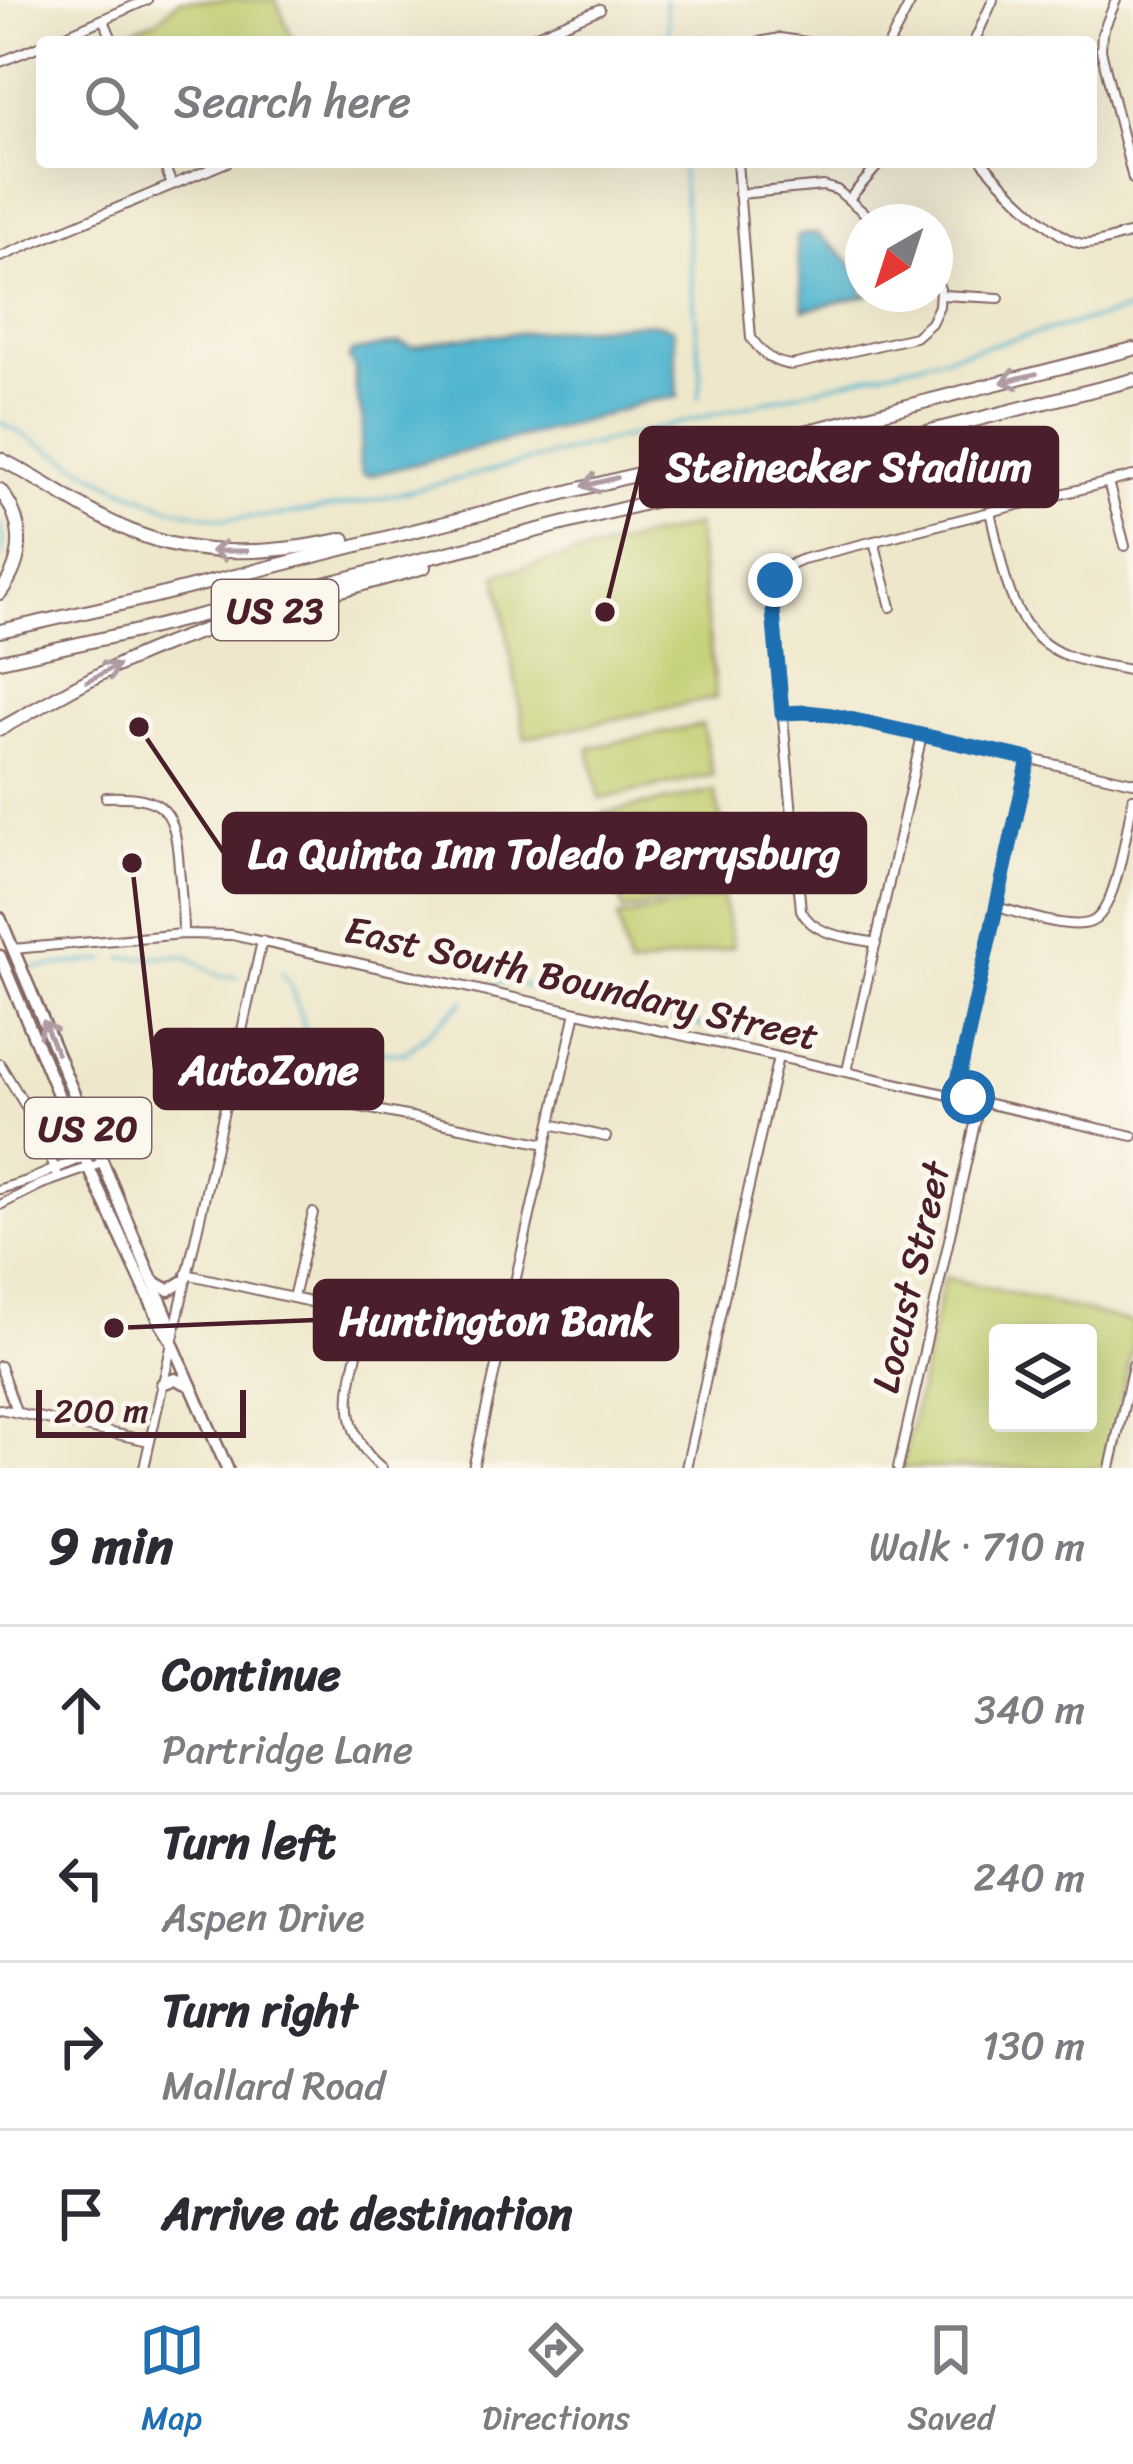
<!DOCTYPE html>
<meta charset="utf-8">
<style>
:root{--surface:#fff;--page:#f2f2f3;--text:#2b2b33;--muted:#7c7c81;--line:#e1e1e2;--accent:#1f6fb2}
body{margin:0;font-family:Sriracha,sans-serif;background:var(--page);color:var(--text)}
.controls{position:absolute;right:36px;bottom:36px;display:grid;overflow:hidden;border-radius:12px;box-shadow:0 12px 48px #0002}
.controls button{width:108px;height:108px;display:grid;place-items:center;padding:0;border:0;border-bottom:3px solid var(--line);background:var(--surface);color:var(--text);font:60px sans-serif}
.compass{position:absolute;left:845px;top:204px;width:108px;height:108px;border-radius:50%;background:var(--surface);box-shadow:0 12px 48px #0002;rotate:219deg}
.scale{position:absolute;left:36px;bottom:30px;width:210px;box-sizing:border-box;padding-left:12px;border:6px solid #4a1f2b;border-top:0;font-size:33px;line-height:42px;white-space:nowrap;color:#4a1f2b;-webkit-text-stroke:9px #fbf7ec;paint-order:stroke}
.stop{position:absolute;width:36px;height:36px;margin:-27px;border:9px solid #1f6fb2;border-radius:50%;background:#fff}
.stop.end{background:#1f6fb2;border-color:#fff;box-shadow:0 3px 12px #0008}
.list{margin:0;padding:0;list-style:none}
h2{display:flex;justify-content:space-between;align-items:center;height:156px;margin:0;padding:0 48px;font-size:51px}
h2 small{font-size:39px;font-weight:400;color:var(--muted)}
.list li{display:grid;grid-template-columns:78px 1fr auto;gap:36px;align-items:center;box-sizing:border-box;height:168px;padding:0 48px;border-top:3px solid var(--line)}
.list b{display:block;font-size:45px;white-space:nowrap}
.list p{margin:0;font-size:39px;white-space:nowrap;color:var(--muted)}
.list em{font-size:39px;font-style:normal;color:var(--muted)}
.icon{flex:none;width:66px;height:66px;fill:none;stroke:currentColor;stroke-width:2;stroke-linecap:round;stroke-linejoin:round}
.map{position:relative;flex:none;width:1133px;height:1468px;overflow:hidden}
.search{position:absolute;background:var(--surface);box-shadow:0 12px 48px #0002;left:36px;right:36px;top:36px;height:132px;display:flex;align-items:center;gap:30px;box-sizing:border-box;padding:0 42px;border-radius:12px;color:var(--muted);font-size:45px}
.sheet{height:828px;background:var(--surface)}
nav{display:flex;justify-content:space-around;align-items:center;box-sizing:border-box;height:168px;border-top:3px solid var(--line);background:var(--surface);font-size:33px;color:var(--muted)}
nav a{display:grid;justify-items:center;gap:6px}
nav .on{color:var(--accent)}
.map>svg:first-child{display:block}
.green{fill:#c1ce70;stroke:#86764e;stroke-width:3;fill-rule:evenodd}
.water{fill:#50b5cf;stroke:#4d6a7d;stroke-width:3}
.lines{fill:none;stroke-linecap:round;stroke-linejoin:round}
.stream{stroke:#50b5cf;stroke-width:3}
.minor-casing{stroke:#836563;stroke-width:12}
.major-casing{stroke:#836563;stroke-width:15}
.highway-casing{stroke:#836563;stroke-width:16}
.minor{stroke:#fff;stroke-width:8}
.major{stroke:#fff;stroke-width:10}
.highway{stroke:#fff;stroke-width:12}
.oneway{stroke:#ae9aa0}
.route{stroke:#1f6fb2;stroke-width:15}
.labels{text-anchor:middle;stroke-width:10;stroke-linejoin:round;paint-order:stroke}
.shield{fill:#fbf7ec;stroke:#7f6065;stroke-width:3}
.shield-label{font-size:36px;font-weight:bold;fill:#4a1f2b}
.street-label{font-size:39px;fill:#4a1f2b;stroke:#fbf7ec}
.leader{fill:none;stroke:#4a1f2b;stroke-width:4.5}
.callout-dot{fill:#4a1f2b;stroke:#fbf7ec;stroke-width:4.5}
.callout{fill:#4a1f2b;stroke:#4a1f2b;stroke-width:4.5}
.callout-label{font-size:42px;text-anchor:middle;font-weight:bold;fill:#fff}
</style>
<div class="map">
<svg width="1133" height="1468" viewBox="0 0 1133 1468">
<rect width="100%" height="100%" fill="#fbf7ec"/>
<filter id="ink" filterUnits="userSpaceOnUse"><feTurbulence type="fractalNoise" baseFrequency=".00833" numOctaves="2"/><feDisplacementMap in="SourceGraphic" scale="24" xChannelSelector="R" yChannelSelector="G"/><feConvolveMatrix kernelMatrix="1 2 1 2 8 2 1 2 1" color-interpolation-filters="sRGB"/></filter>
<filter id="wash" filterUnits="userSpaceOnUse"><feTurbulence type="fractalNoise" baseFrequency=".004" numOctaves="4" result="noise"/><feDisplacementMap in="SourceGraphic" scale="48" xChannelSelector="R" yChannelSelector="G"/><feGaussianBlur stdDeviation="2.7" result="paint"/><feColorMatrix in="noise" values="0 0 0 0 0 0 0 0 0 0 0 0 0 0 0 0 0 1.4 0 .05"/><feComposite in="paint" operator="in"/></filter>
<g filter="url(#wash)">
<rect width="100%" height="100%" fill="#eee7cb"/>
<!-- green -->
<g class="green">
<path d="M179,0H276L294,42H121L118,35L158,20Z"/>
<path d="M696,525L716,698L525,738L497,574Z"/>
<path d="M702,725L713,775L600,799L589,748Z"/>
<path d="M715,791L724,835L614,858L604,813Z"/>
<path d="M717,839L727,890L623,911L613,861Z"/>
<path d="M722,896L733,947L629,968L618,918Z"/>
<path d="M944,1277L1133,1323V1345L1106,1468H902ZM998,1333H1088V1423H998Z"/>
</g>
<!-- water -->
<g class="water">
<path d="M817,233C837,251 863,266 863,294H872L804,310L796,239L800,235Z"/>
<path d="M645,323L661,324L674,329L678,397L648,401L599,417L372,475H363L359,461L363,421L355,387V368L349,359L351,352L399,343L413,347L457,338Z"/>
</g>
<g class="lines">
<!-- stream -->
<g class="stream">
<path d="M665,0L670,42"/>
<path d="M681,162L701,379L699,398"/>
<path d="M0,422L116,486L170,508L225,519L284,515L366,502L1133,309"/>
<path d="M0,525L3,540L0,558"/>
<path d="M0,715L1,716"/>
<path d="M122,958L186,956L220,976L238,977"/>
<path d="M34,968L106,960"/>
<path d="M282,972L290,984L306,1032L311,1040L320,1046L331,1050L405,1053L464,1001"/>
<path d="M495,983L507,982L567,995"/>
<path d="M663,1017L745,1036"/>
</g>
</g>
</g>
<g filter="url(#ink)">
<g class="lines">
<!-- minor casing -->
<g class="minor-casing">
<g id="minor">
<path d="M1116,0L1102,34L1101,50L1133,179"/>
<path d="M104,20L113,42"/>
<path d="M50,42L147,0"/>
<path d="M519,42L600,9"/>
<path d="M759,42L780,38L806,42"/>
<path d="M890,42L912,0"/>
<path d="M974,42L993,0"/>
<path d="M0,62L42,45"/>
<path d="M163,162L172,185"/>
<path d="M737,162L751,338C763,354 772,363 792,365L915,337L931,323L939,306L940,289L935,278"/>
<path d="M983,162C1001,183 1059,245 1086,244C1101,244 1118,236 1133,233"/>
<path d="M739,194L823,186L837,190L875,222"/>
<path d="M849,199L881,162"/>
<path d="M0,257L227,162"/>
<path d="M941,295L999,298"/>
<path d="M1108,482L1125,546"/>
<path d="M990,512C1004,566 1007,634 1068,656C1088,664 1112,666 1133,671"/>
<path d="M874,541L891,607"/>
<path d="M782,713L806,712L833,715L1133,782"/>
<path d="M106,797C167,795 175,810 179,868C181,890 183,912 183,934"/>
<path d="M997,907C1019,913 1070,931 1091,922C1117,912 1127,825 1133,798"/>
<path d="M876,943C850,937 814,937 801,910L773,611C772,584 776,568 803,559L1133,476"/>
<path d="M13,949L183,934L232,935L1133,1136"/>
<path d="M0,1064L34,1120L59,1178"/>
<path d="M236,1065L286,1078L331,1101L546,1144"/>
<path d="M847,1071L922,735"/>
<path d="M173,1088L227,1100"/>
<path d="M955,1094L1029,759"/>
<path d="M551,1124L606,1137"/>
<path d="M0,1189L27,1181L97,1151"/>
<path d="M0,1205L42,1184L102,1163"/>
<path d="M186,1274L501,1345"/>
<path d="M293,1298L313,1213"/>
<path d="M367,1315C354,1371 329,1425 382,1468"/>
<path d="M0,1366L16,1411"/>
<path d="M0,1409L149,1441"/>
<path d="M144,1468L262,941"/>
<path d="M473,1468L576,1012"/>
<path d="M686,1468L778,1057"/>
<path d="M898,1468L980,1101"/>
<path d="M1110,1468L1133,1365"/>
</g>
</g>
<!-- major casing -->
<g class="major-casing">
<g id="major">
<path d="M0,918L168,1318L171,1337"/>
<path d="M0,956L89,1168L161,1324L171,1340L227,1468"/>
<path d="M153,1281L169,1290L184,1281"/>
<path d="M162,1384L175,1379L191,1386"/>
</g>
</g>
<!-- highway casing -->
<g class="highway-casing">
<g id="highway">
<path d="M0,459C45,481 85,512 131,531C198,560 275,554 344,539"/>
<path d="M0,490C26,523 25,560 0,593"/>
<path d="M0,631L152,597L1133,349"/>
<path d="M0,661L142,630L1133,380"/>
<path d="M0,729C52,700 102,670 157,648C243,613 335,593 424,567"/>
</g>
</g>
<!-- minor -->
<use href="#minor" class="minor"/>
<!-- major -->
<use href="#major" class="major"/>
<!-- highway -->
<use href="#highway" class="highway"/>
</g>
<!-- one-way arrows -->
<defs><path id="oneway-shaft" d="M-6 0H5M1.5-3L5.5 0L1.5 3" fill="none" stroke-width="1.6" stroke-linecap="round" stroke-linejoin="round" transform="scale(3)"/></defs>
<g class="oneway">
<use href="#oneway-shaft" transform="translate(1019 378) rotate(166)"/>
<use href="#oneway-shaft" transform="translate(600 482) rotate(166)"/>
<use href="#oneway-shaft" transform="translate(229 551) rotate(-180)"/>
<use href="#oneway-shaft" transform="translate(103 673) rotate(-27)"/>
<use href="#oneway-shaft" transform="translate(50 1037) rotate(-113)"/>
</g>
</g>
<g class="lines" filter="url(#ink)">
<!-- route -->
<path class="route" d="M775,580L773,611L782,713L806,712L832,715L1029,759L955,1094L968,1097"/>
</g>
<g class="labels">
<!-- shield labels -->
<g class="shield">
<rect x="212" y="580" width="126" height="60" rx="9"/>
<rect x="25" y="1098" width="126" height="60" rx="9"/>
</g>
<g class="shield-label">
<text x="275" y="623">US 23</text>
<text x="88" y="1141">US 20</text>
</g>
<!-- street labels -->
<g class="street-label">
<text transform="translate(582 982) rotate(13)" y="14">East South Boundary Street</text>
<text transform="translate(910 1277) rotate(-77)" y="14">Locust Street</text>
</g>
</g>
<!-- callouts -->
<path class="leader" d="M605 612L641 467M139 727L224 853M132 863L155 1069M114 1328L315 1320"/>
<g class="callout-dot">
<circle cx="605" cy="612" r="12"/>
<circle cx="139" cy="727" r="12"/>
<circle cx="132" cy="863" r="12"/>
<circle cx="114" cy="1328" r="12"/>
</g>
<g class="callout">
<rect x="641" y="428" width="416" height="78" rx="12"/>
<rect x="224" y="814" width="641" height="78" rx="12"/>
<rect x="155" y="1030" width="227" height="78" rx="12"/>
<rect x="315" y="1281" width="362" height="78" rx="12"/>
</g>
<g class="callout-label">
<text x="849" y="481">Steinecker Stadium</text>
<text x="544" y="868">La Quinta Inn Toledo Perrysburg</text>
<text x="269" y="1084">AutoZone</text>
<text x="496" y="1335">Huntington Bank</text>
</g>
</svg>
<div class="controls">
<button><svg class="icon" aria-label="layers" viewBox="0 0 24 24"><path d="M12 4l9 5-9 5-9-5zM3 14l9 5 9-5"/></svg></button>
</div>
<svg class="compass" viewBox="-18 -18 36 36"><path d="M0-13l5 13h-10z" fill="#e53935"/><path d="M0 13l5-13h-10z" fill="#7c7c81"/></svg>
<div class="scale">200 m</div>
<div class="stop" style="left:968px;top:1097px"></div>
<div class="stop end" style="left:775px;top:580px"></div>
<div class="search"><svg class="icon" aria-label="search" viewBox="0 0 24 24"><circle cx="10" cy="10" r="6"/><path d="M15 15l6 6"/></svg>Search here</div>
</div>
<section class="sheet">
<h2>9 min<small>Walk · 710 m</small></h2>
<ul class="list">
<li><svg class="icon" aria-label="ahead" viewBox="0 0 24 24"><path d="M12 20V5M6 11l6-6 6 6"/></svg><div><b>Continue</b><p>Partridge Lane</p></div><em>340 m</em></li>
<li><svg class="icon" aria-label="left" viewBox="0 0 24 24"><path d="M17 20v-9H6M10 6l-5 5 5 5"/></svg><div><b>Turn left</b><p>Aspen Drive</p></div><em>240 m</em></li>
<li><svg class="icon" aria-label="right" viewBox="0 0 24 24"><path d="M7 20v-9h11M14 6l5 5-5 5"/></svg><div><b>Turn right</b><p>Mallard Road</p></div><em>130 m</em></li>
<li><svg class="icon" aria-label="arrive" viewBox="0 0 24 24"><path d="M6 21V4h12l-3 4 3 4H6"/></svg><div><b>Arrive at destination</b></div></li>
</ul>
</section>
<nav>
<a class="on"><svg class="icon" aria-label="map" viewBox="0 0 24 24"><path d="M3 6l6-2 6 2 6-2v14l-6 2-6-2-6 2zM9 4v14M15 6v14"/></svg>Map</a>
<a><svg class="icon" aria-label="directions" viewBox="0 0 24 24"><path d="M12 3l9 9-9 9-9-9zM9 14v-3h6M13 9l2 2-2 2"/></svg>Directions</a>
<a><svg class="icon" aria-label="saved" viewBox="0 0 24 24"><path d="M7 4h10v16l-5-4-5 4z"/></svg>Saved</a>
</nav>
